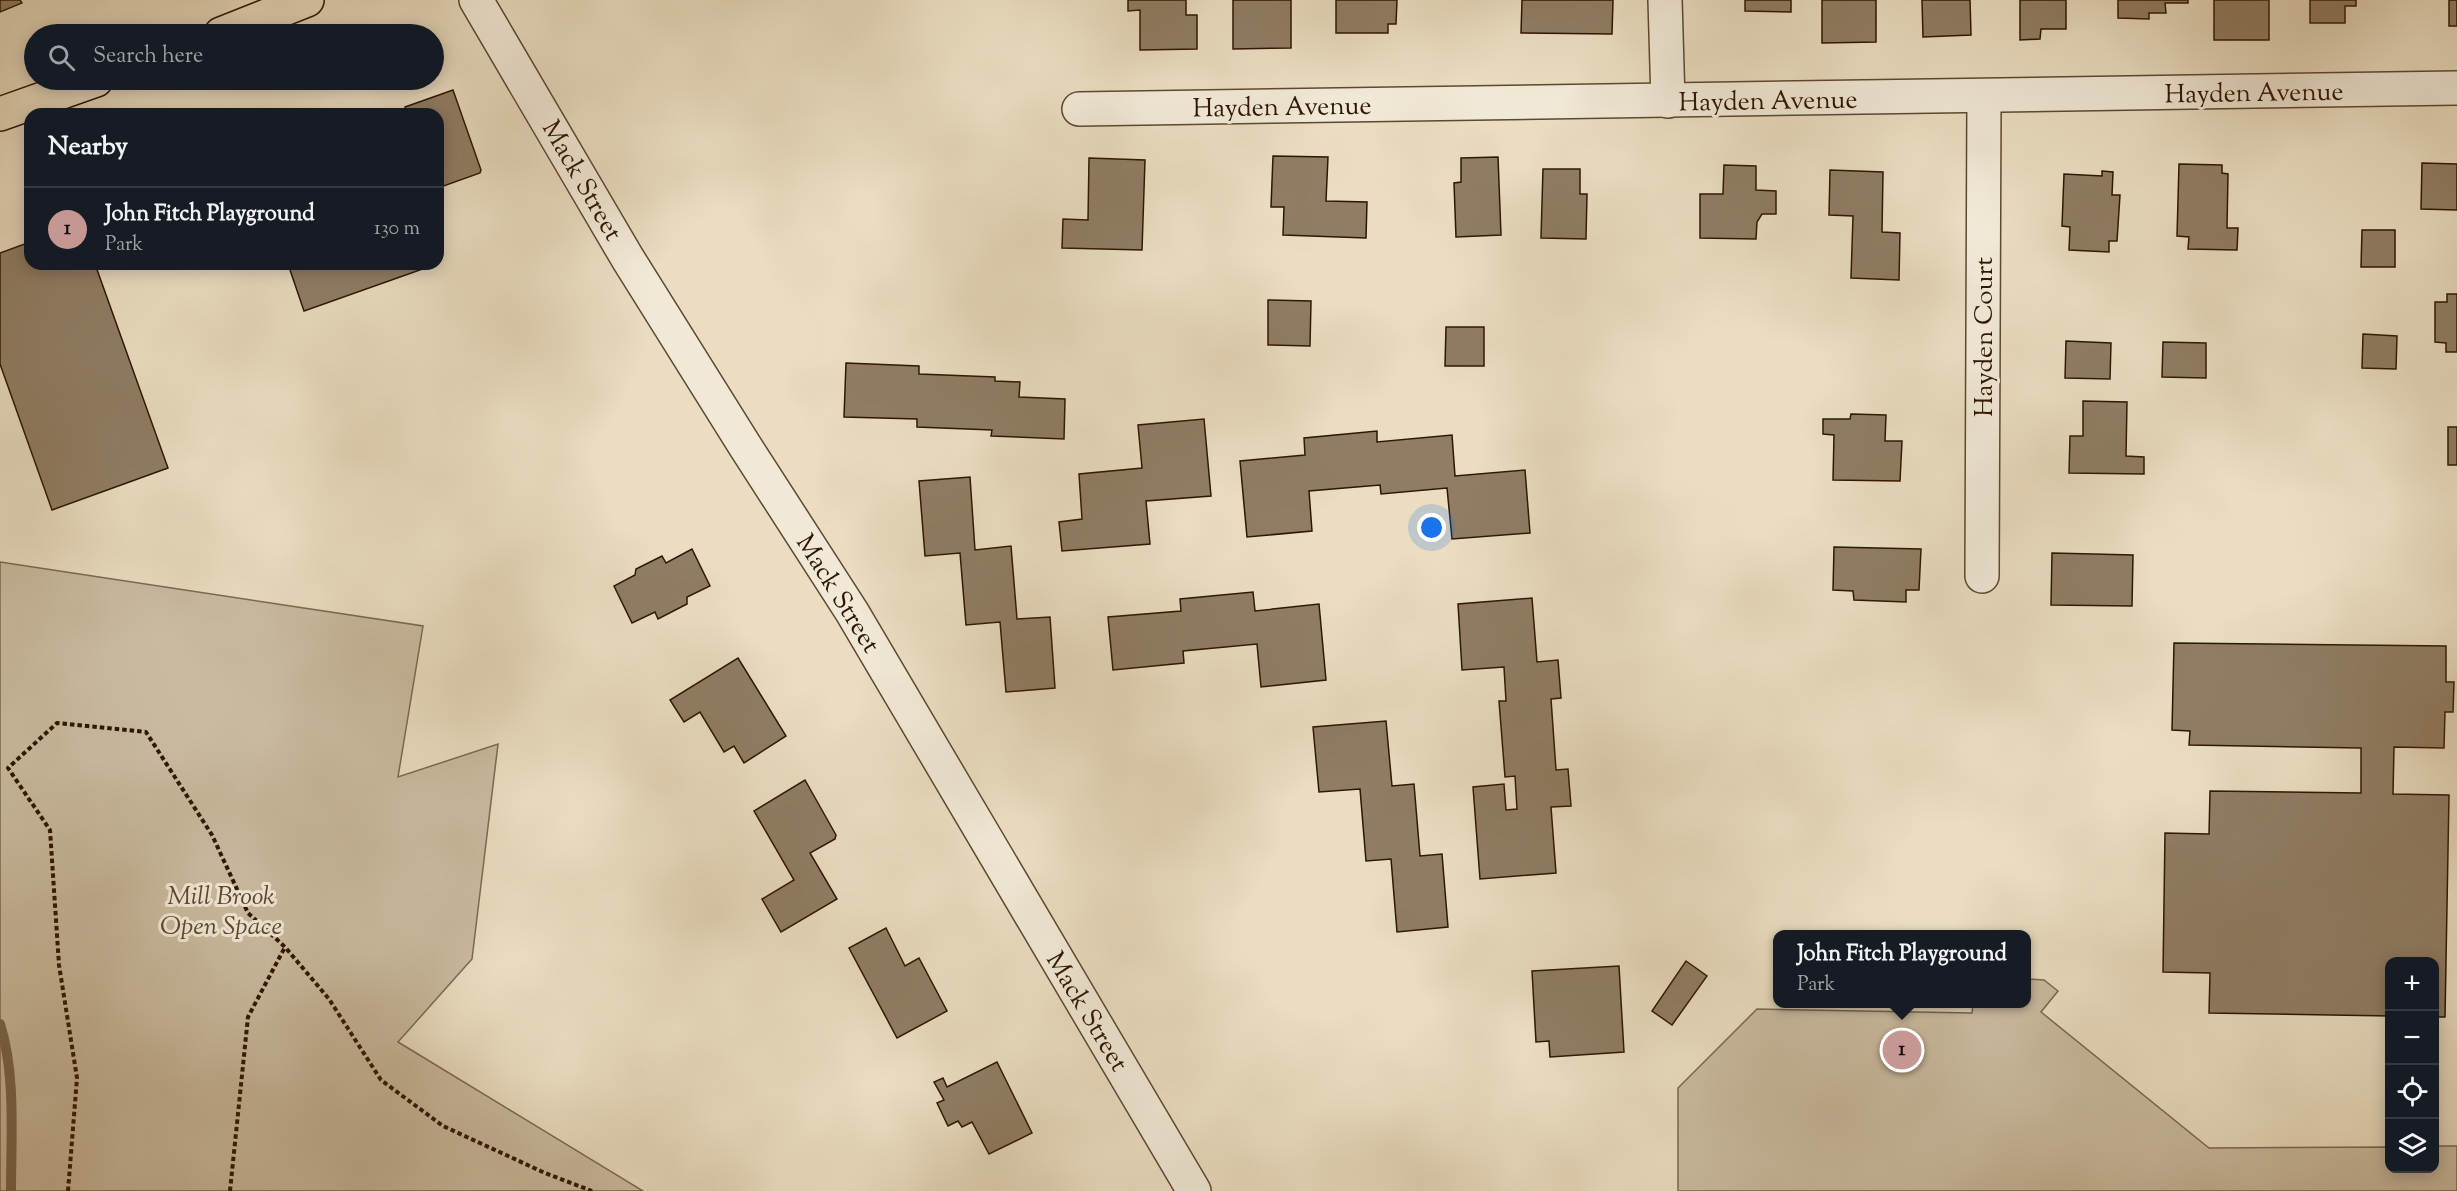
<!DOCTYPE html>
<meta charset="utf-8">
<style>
:root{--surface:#171b24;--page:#242831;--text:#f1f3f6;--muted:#9ea1a6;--line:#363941;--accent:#c59692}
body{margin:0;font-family:"Sorts Mill Goudy",serif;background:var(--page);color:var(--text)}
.controls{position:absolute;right:18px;bottom:18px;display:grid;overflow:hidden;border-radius:12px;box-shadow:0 3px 15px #0003}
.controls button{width:54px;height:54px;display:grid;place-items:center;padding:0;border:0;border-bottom:2px solid var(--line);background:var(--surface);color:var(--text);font:30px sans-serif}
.you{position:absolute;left:1432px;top:528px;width:21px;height:21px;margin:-15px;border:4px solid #fff;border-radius:50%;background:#1a73e8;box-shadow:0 0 0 9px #1a73e833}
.badge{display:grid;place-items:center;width:39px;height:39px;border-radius:50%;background:var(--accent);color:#111;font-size:20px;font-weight:700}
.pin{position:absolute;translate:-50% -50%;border:3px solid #fff;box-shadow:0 2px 6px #0006}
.popup{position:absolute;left:1773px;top:930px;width:258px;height:78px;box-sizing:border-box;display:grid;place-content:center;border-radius:12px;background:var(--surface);filter:drop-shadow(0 2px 4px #0005);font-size:20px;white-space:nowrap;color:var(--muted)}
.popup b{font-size:22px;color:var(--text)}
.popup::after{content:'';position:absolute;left:50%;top:100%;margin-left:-12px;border:12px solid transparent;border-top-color:var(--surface)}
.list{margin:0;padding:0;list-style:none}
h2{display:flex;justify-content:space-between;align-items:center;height:78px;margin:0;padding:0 24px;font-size:26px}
h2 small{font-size:20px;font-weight:400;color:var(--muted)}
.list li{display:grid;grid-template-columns:39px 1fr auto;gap:18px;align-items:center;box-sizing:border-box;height:84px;padding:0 24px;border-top:2px solid var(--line)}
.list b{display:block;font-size:22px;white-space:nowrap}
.list p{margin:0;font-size:20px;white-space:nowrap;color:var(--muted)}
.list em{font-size:20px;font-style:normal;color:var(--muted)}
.icon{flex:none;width:33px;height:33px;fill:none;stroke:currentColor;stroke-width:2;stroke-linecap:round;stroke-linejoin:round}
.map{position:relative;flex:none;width:2457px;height:1191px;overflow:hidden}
.search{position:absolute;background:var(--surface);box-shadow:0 3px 15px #0003;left:24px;top:24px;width:420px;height:66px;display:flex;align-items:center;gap:15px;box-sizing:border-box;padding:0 21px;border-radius:33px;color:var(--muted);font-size:22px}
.panel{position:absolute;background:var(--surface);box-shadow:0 3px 15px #0003;left:24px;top:108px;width:420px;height:162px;border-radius:18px}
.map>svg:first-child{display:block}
.green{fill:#cabba0;stroke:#7c6850;stroke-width:1.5}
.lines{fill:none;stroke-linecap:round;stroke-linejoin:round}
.stream{stroke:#78654c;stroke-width:10}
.building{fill:#907d64;stroke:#2e1600;stroke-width:1.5}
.minor-casing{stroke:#5d4830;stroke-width:36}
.tertiary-casing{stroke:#5d4830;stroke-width:36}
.primary-casing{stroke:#2e1600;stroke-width:36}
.path{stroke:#2e1600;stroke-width:4;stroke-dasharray:4.5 3;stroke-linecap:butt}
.minor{stroke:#f1e9d7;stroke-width:33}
.tertiary{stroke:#f1e9d7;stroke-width:33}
.primary{stroke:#eaddc1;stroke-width:33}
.labels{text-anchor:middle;stroke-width:6;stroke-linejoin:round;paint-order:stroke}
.street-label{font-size:26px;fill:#2e1600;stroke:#f1e9d7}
.park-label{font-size:26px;font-style:italic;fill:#5d4830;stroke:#f1e9d7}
</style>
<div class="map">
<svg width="2457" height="1191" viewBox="0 0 2457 1191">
<rect width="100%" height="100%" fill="#eaddc1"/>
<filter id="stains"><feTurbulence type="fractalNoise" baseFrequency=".00333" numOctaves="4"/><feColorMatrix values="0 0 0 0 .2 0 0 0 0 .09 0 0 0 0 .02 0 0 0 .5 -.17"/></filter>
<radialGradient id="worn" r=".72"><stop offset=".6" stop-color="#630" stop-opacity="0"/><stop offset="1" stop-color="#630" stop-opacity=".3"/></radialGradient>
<!-- green -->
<g class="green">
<path d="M0,562L423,626L398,777L498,744L472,959L398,1042L643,1191H0Z"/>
<path d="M2027,979L2044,980L2058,991L2041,1012L2209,1148L2389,1147L2390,1168H2434L2435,1146H2457V1191H1678V1088L1757,1009L1972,1013L1973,1004H2026Z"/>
</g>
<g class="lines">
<!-- stream -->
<path class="stream" d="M0,1024C16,1074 11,1138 11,1191"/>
</g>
<!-- building -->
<g class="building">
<path d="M0,0H20L22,3L0,12Z"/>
<path d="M1128,0H1186V15H1197V49L1140,50V10L1128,11Z"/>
<path d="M1233,0H1291V48L1233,49Z"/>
<path d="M1336,0H1397L1396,24H1388V33H1336Z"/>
<path d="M1522,0H1613L1612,34L1521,33Z"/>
<path d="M1745,0H1791V12L1745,11Z"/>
<path d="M1822,0H1876V42L1822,43Z"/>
<path d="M1922,0H1970L1971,35L1923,37Z"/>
<path d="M2020,0H2066V29H2041L2040,39L2020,40Z"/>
<path d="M2118,0H2188V3H2165L2166,13H2149V19L2118,18Z"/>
<rect x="2214" y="0" width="55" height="40"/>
<path d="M2310,0H2356V6H2345V23H2310Z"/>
<rect x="2449" y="0" width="8" height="26"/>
<path d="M453,90L481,170L480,173L438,188V114H407L405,107Z"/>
<path d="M1273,156L1328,157L1326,201L1367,202L1366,238L1283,235L1284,207H1271Z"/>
<path d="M1498,157L1501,235L1456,237L1454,183L1461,182V158Z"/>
<path d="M1089,158L1145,160L1142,250L1062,248L1063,219L1088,220Z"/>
<path d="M2422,163L2457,164V210L2421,209Z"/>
<path d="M2179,164L2222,165V173L2228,174L2227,228H2238L2237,250L2188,249L2189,237L2177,236Z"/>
<path d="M1724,165L1756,166V190L1776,191V214H1762L1757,222L1756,239L1700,238V194H1723Z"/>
<path d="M1543,169H1580V194H1587L1586,239L1541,238Z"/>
<path d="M1830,170L1883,172L1882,232L1900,233L1899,280L1851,278L1853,216L1829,215Z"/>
<path d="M2102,171L2113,172L2112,195H2120L2117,241H2109V252L2069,250L2070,227L2062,226L2064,174L2102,176Z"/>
<path d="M2362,230H2395V267H2361Z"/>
<path d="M30,242V264H95L168,468L52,510L0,364V253Z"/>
<path d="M288,264H434V265L304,311Z"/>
<path d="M2447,294H2457V352H2446V343L2435,342V302H2447Z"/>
<path d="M1268,300L1311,301L1310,346L1268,345Z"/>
<path d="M1446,327H1484V366H1445Z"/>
<path d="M2363,334L2397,336L2396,369L2362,368Z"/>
<path d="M2066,341L2111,343L2110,379L2065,378Z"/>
<path d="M2163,342L2206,343V378L2162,377Z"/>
<path d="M846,363L919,366V374L995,377V381L1020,382L1019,397L1065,399L1064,439L991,436L992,430L917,427V419L844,417Z"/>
<path d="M2083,401L2127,402L2126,456L2144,457V474L2069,473L2070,436H2083Z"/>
<path d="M1851,414L1886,415L1885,441H1902L1900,481L1833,480L1834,435L1823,434V419H1850Z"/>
<path d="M1204,419L1211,496L1146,501L1150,544L1062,551L1059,522L1082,519L1079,474L1142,468L1138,425Z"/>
<rect x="2448" y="427" width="9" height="38"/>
<path d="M1377,431V442L1452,435L1455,476L1525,470L1530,533L1452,539L1447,488L1381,494L1380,485L1309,491L1312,531L1247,537L1240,461L1305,455L1304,438Z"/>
<path d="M970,477L975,550L1011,546L1017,619L1050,617L1055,688L1006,692L1000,622L966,625L960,553L925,556L919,481Z"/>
<path d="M1834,547L1921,549L1919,590H1906V602L1854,600L1853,591L1833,590Z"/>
<path d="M692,549L710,586L687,597V604L658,619L655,612L632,623L614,586L635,575L636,569L662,556L666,563Z"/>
<path d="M2052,553L2133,555L2132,606L2051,605Z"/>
<path d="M1253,592L1255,611L1319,604L1326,680L1261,687L1257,644L1183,651L1184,663L1113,670L1108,617L1181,611L1180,599Z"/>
<path d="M1532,598L1537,662L1558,660L1561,698L1551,699L1556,770L1568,769L1571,806L1551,807L1556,873L1480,879L1473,787L1504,784L1506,810L1517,809L1515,776L1505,777L1499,701H1506L1504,667L1462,670L1458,604Z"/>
<path d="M2174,643L2446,646V682H2454L2453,712H2445L2444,748L2394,747L2393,794L2449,795L2445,1017H2434V962H2390V1016L2209,1013L2210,973L2163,972L2165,833L2209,834L2210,791L2361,793V748L2189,745L2190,731L2172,730Z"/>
<path d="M738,658L786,736L744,763L734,746L724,752L700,712L684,722L670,700Z"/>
<path d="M1386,721L1392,786L1414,784L1420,856L1442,854L1448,927L1397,932L1391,859L1366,861L1360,789L1319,792L1313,727Z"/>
<path d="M805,780L836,835L835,839L810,853L837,899L781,932L762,899L794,880L754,811Z"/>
<path d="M886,928L905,966L919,958L947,1011L897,1038L849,948Z"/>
<path d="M1686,961L1707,976L1672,1025L1652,1011Z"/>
<path d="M1619,966L1624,1052L1550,1057L1549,1041L1536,1042L1532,971Z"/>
<path d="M997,1062L1032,1133L989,1154L972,1122L962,1127L958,1121L948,1126L937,1103L944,1100L934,1082L943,1078L947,1087Z"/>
</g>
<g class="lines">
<!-- minor casing -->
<g class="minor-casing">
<g id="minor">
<path d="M1665,0L1668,101"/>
<path d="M1079,109L2457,88"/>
<path d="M1982,576L1984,97"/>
</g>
</g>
<!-- tertiary casing -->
<g class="tertiary-casing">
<path id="tertiary" d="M476,0L628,259L745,446L852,612L1194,1191"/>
</g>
<!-- primary casing -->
<g class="primary-casing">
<g id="primary">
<path d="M221,34L307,0"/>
<path d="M0,114L96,80"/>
</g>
</g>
<!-- path -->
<g class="path">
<path d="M68,1191L77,1078L59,965L50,830L8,768L57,723L146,732L212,835L248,913L285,947L329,999L381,1080L443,1126L545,1173L592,1191"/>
<path d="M230,1191L248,1017L285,947"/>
</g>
<!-- minor -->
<use href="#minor" class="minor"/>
<!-- tertiary -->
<use href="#tertiary" class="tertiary"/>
<!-- primary -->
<use href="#primary" class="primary"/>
</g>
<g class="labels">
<!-- street labels -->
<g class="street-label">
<text transform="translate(2254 92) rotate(-1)" y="9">Hayden Avenue</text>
<text transform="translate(1768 100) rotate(-1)" y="9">Hayden Avenue</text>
<text transform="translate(1282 106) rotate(-1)" y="9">Hayden Avenue</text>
<text transform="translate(583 180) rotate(60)" y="9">Mack Street</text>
<text transform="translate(1983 337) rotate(-90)" y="9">Hayden Court</text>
<text transform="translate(839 593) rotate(58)" y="9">Mack Street</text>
<text transform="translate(1088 1011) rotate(59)" y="9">Mack Street</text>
</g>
<!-- park labels -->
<g class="park-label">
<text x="221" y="904">Mill Brook<tspan x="221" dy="30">Open Space</tspan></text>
</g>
</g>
<rect width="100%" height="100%" filter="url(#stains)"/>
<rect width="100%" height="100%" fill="url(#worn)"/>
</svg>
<div class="controls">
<button>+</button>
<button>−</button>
<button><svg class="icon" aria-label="locate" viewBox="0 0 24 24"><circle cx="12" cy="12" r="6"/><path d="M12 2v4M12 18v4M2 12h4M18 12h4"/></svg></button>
<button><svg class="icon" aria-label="layers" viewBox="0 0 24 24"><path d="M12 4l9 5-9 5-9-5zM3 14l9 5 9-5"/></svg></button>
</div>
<div class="you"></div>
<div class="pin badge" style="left:1902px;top:1050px">1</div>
<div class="popup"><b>John Fitch Playground</b>Park</div>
<div class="search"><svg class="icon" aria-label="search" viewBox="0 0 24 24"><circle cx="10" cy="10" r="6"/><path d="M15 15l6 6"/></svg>Search here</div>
<section class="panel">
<h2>Nearby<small></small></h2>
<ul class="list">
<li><span class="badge">1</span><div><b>John Fitch Playground</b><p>Park</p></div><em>130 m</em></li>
</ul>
</section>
</div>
